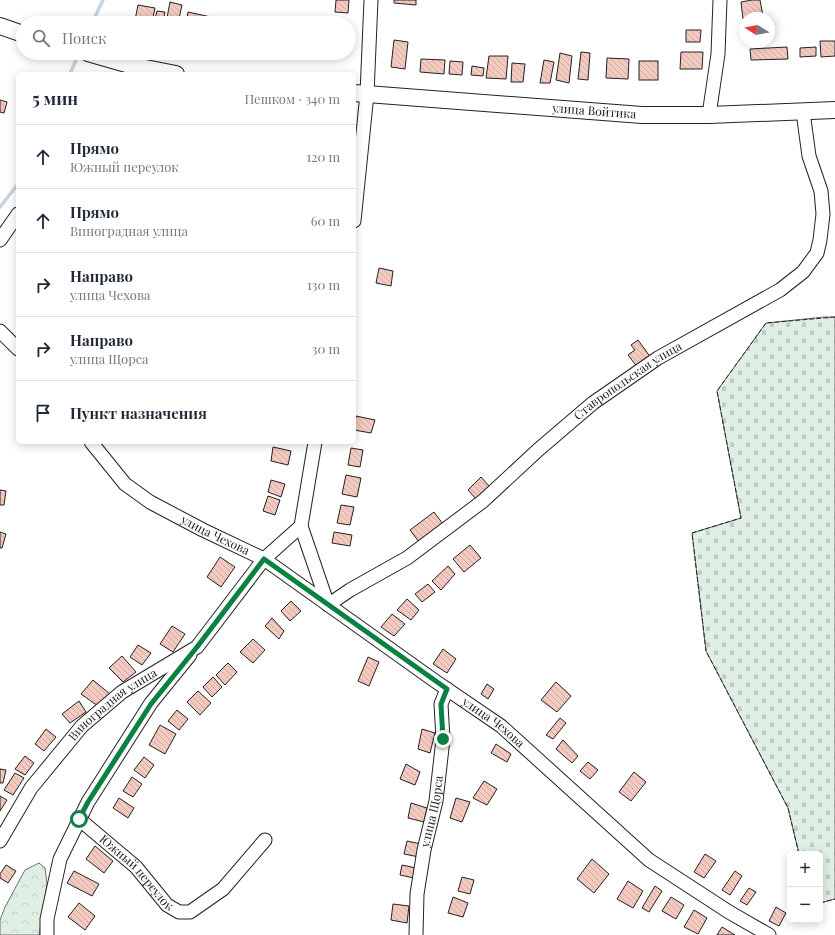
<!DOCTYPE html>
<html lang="ru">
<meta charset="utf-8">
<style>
:root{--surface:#fff;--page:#f6f6f7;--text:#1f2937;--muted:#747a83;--line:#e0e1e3}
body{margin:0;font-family:"Playfair Display",serif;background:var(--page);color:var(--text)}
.controls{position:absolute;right:12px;bottom:12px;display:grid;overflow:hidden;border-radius:6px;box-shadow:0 2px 10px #0003}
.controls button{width:36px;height:36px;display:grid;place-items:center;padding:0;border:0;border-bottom:1px solid var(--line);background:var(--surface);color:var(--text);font:20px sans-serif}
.compass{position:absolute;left:739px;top:12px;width:36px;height:36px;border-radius:50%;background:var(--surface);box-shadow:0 2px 10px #0003;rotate:281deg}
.stop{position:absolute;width:12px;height:12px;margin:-9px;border:3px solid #0b8043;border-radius:50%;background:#fff}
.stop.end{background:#0b8043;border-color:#fff;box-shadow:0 1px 4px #0008}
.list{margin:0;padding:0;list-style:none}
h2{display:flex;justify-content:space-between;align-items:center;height:52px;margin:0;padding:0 16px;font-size:17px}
h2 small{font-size:13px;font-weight:400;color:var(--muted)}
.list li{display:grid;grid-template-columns:26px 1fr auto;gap:12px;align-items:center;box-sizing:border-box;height:64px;padding:0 16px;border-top:1px solid var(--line)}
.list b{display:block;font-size:15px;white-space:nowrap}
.list p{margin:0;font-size:13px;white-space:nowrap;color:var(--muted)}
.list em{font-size:13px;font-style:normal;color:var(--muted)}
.icon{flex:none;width:22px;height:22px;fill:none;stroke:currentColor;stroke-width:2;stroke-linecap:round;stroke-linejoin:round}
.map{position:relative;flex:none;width:835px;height:935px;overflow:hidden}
.search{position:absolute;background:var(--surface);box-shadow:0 2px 10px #0003;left:16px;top:16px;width:340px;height:44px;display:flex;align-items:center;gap:10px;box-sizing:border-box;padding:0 14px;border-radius:22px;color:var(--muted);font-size:15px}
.panel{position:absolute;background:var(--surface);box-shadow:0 2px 10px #0003;left:16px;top:72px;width:340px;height:372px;border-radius:6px}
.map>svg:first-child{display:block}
.forest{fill:url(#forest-crowns);stroke:#6f6f6f}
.cemetery{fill:url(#cemetery-stones);stroke:#6f6f6f}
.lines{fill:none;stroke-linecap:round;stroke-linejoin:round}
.stream{stroke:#c7d3dd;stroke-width:3.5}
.building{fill:url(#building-back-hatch);stroke:#222}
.minor-casing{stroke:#222;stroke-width:15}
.major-casing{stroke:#222;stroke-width:18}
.minor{stroke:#fff;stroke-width:13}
.major{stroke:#fff;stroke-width:16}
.fence{stroke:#222;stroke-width:1;stroke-dasharray:5 2;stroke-linecap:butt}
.route{stroke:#0b8043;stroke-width:5}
.labels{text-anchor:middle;stroke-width:3;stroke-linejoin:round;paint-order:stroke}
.street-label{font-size:12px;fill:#222;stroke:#fff}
</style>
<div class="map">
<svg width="835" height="935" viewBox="0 0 835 935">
<defs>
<pattern id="forest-crowns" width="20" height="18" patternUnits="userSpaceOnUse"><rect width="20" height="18" fill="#e0efe3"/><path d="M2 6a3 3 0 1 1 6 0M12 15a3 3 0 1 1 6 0" fill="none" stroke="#c0cdc2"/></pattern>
<pattern id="cemetery-stones" width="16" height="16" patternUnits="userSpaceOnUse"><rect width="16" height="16" fill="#e0efe3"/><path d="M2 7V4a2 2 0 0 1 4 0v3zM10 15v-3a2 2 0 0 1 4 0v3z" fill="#c0cdc2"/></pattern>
<pattern id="building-back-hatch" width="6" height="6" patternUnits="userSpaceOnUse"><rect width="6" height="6" fill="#f3c9c0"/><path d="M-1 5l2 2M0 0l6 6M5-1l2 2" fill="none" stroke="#d0aca5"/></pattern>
</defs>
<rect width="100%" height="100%" fill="#fff"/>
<!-- forest -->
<path class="forest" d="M39,863L45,868L47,884L39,935H0V920L5,907L25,870Z"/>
<!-- cemetery -->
<path class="cemetery" d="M824,317H835V899L820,903V854H799L788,808L706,651L692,533L741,518L717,391L766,323Z"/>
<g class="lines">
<!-- stream -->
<g class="stream">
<path d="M92,23L103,0"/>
<path d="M70,74L79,53"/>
<path d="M0,207L18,184"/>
</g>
</g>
<!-- building -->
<g class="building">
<path d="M336,0H349L348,13L335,12Z"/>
<path d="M394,0H416V5L394,3Z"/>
<path d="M752,0H760L763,16L743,19L741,2Z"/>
<path d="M170,2L182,5L178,23H166Z"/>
<path d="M138,5L155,8L152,23L135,20Z"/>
<path d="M157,11L165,12L163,23H154Z"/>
<path d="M188,12L220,19L219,23H186Z"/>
<path d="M231,19L249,21V23H231Z"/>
<path d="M686,30H701L700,42H686Z"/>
<path d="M394,40L408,42L405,69L391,67Z"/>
<path d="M820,41H835V56L821,57Z"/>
<path d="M787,47L788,59L751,60L750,49Z"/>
<path d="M816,47V56L800,57V48Z"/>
<path d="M581,52L590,53L588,80L578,79Z"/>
<path d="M681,52H703L702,69H680Z"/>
<path d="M560,53L572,56L569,83L556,80Z"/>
<path d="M489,56H508L506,79L486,78Z"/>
<path d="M607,58L629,59L628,79L606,78Z"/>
<path d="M421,59L445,60L444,74L420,72Z"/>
<path d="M544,60L554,62L550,83H540Z"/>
<path d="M450,61L463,62L462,75L449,74Z"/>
<rect x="639" y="61" width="19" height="19"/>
<path d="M512,63L525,64L523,82H511Z"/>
<path d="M472,66L484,68L483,76L471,75Z"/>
<path d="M0,100L7,102L4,113L0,112Z"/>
<path d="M379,268L393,271L391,286L376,283Z"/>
<path d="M638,340L651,358L638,368L628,355L635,350L631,345Z"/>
<path d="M356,416L375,420L371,433L354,430Z"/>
<path d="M273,447L291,451L288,465L271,461Z"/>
<path d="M351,448L363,450L360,467L348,465Z"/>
<path d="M346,475L361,478L357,497L342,494Z"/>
<path d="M481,477L489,486L476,499L468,490Z"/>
<path d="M271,480L285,484L281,497L268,492Z"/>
<path d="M0,490L6,491L4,505H0Z"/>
<path d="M268,496L280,500L275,515L263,511Z"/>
<path d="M341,505L354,507L350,525L337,523Z"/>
<path d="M434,512L443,524L419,542L410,530Z"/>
<path d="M0,532L6,534L2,548H0Z"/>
<path d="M334,532L352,535L350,546L332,543Z"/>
<path d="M470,545L481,558L464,572L453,559Z"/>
<path d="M220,557L235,567L221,587L207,577Z"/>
<path d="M448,566L455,574L441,590L432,581Z"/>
<path d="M428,584L435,592L422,602L415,594Z"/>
<path d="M407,599L419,610L411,620L397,610Z"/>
<path d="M291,601L301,611L290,621L281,611Z"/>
<path d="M392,614L405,624L394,636L381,627Z"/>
<path d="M272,618L284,631L279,639L265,626Z"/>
<path d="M172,626L185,634L173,652L160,644Z"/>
<path d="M253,639L265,650L253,663L240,652Z"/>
<path d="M138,645L151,653L142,665L130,657Z"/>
<path d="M443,649L456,659L447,673L433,664Z"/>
<path d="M122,656L136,672L123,682L109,668Z"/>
<path d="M368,657L379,662L369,686L358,681Z"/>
<path d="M228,663L237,672L225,685L216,675Z"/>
<path d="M213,677L222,687L212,697L203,687Z"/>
<path d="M93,680L110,694L98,706L81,694Z"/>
<path d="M556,682L571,696L557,712L541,700Z"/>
<path d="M487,684L494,689L488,699L481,694Z"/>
<path d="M198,691L211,703L200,715L187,702Z"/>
<path d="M79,701L86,712L70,723L62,714Z"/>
<path d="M177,710L188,719L179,730L168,721Z"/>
<path d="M560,718L566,723L553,739L546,735Z"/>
<path d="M160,725L176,734L165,754L149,745Z"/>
<path d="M46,729L56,737L44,751L35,744Z"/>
<path d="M422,729L435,733L430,753L418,749Z"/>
<path d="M563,740L578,756L572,763L556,749Z"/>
<path d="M496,744L511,754L507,762L491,753Z"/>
<path d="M25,756L34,763L25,775L15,769Z"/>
<path d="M144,757L154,765L145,778L134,770Z"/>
<path d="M588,762L598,770L590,779L580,771Z"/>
<path d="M406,764L420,772L415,785L400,779Z"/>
<path d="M0,769L6,770L3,783H0Z"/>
<path d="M634,772L646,782L631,801L619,792Z"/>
<path d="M15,773L24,778L13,795L4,790Z"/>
<path d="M132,777L142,784L133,797L123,791Z"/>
<path d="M484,781L497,789L487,805L473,798Z"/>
<path d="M0,796L7,800L0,811Z"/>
<path d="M119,798L134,808L128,818L113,808Z"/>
<path d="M456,798L470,802L462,822L450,818Z"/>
<path d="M411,803L427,808L424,822L408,818Z"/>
<path d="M407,841L421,844L419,857L404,854Z"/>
<path d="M95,846L113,861L104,873L86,859Z"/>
<path d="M705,854L716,861L704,878L694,872Z"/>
<path d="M592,859L609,874L594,893L577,879Z"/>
<path d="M6,865L16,871L8,883L0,878V874Z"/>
<path d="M402,865L416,868L414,878L400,875Z"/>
<path d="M74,871L99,884L92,896L67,883Z"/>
<path d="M735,871L742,876L730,895L722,890Z"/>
<path d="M462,877L474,880L470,894L458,891Z"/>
<path d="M628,881L643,891L633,908L617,899Z"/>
<path d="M655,886L662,891L649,912L642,908Z"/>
<path d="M749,888L756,892L747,905L740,901Z"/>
<path d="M453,897L468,903L463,917L448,913Z"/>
<path d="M671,897L684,905L676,919L662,911Z"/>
<path d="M79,903L95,916L85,930L68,917Z"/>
<path d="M393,904L409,906L407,923L391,920Z"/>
<path d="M776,907L786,913L779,926L769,921Z"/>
<path d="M694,910L707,918L698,934L684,927Z"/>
<path d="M722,927L735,935H717Z"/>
</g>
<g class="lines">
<!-- minor casing -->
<g class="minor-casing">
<g id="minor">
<path d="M709,115L718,54L720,0"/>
<path d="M354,221L367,94L371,0"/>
<path d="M0,240L18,214"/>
<path d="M0,331L18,349"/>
<path id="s1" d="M91,442L125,484L150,502L203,530L264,559L435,681L501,726L649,860L729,912L769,935"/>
<path id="s2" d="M301,526L328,605L350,590L407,558L483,501L538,450L593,403L658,358L780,290L803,272L817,253L820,240L823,214L821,191L809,156L803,112"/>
<path id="s3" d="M79,819L136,867L167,905L179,912H190L223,889L265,840"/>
<path id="s4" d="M0,841L31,788L82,726L122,692L197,647L264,559L301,526L315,442"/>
<path d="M47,935V919L60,859L88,802L151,703L190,655"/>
<path id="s5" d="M416,935L417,894L424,850L436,801L443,739L441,704L447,689"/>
</g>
</g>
<!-- major casing -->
<g class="major-casing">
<g id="major">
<path d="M0,26L23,34"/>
<path d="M88,53L130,65L176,74"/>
<path id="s6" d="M354,93L642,115H709L835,110"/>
</g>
</g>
<!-- minor -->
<use href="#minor" class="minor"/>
<!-- major -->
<use href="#major" class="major"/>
<!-- fence -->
<g class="fence">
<path d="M799,854L788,808L706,651L692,533L741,518L717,391L766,323L835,317"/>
<path d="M820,903L835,899"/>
</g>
</g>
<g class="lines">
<!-- route -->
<path class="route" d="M79,819L88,802L151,704L197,647L264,559L447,689L441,704L443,739"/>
</g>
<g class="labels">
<!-- street labels -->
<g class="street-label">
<text dy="4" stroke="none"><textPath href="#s6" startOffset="241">улица Войтика</textPath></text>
<text dy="4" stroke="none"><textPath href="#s2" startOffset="459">Ставропольская улица</textPath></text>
<text dy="4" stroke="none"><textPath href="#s1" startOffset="158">улица Чехова</textPath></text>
<text dy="4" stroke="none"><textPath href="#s4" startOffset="179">Виноградная улица</textPath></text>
<text dy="4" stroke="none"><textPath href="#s1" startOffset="494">улица Чехова</textPath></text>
<text dy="4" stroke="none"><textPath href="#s5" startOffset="125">улица Щорса</textPath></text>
<text dy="4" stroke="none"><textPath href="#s3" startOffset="79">Южный переулок</textPath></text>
</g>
</g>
</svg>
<div class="controls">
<button>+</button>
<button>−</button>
</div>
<svg class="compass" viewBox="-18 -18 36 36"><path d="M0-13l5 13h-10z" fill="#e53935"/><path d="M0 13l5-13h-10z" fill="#747a83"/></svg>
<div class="stop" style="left:79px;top:819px"></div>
<div class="stop end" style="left:443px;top:739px"></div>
<div class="search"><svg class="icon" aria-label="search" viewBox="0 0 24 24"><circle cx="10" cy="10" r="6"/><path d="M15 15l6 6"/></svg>Поиск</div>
<section class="panel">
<h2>5 мин<small>Пешком · 340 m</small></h2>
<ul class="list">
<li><svg class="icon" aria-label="ahead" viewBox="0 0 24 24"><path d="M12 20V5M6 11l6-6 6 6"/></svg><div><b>Прямо</b><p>Южный переулок</p></div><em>120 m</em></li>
<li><svg class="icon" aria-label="ahead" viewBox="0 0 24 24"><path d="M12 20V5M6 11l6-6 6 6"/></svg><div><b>Прямо</b><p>Виноградная улица</p></div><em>60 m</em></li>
<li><svg class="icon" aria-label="right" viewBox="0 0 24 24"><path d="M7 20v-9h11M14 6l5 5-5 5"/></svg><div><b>Направо</b><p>улица Чехова</p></div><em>130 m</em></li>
<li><svg class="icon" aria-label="right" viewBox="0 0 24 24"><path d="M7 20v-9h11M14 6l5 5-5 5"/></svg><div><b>Направо</b><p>улица Щорса</p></div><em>30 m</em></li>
<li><svg class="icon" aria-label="arrive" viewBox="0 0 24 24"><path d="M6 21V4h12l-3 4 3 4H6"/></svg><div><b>Пункт назначения</b></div></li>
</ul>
</section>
</div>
